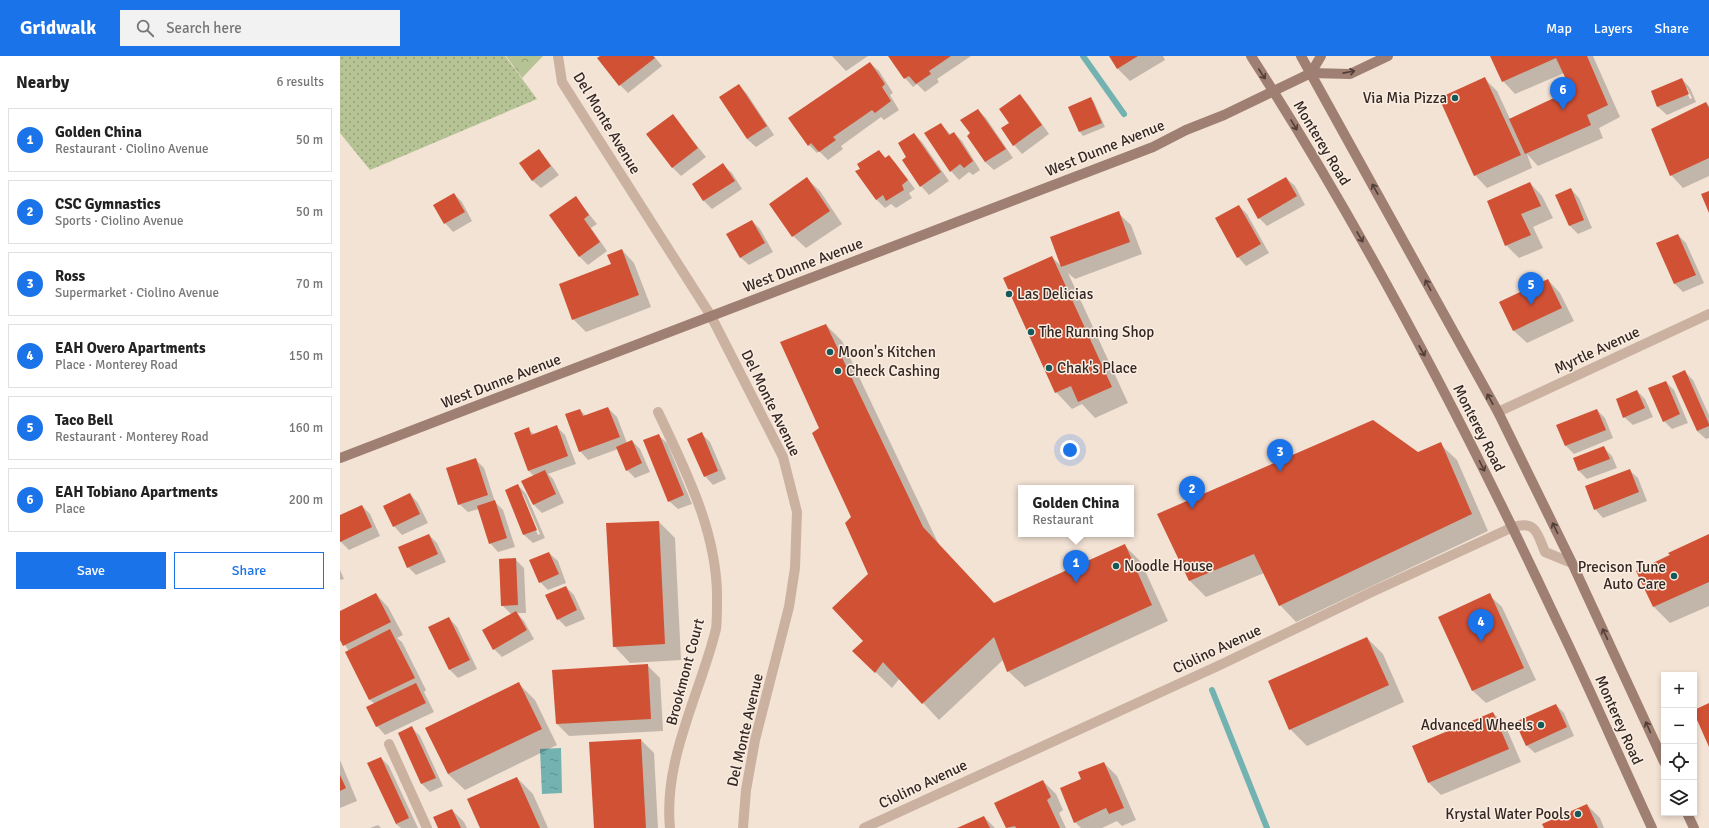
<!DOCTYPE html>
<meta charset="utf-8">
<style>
:root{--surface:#fff;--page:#f2f2f2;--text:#222;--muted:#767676;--line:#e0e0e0;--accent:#1a73e8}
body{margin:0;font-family:Signika,sans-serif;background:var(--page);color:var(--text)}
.controls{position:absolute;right:12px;bottom:12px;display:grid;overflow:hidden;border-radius:0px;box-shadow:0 2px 6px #0003}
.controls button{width:36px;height:36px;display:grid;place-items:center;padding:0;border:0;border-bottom:1px solid var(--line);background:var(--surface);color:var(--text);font:20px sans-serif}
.you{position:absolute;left:730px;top:394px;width:14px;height:14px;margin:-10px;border:3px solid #fff;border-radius:50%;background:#1a73e8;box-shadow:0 0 0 6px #1a73e833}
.badge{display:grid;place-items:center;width:26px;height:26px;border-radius:50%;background:var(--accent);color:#fff;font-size:13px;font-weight:700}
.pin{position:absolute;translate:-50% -33px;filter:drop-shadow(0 1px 2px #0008)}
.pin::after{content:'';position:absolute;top:21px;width:14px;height:12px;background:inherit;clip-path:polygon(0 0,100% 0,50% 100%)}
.popup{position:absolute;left:678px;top:429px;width:116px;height:52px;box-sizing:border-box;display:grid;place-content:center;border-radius:0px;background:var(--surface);filter:drop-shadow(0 1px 3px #0005);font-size:13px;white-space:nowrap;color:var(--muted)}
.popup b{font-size:15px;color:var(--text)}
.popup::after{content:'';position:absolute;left:50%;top:100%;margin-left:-8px;border:8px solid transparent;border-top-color:var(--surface)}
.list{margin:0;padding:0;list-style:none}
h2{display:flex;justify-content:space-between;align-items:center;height:52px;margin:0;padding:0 16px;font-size:17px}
h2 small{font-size:13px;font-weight:400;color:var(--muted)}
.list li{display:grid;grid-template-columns:26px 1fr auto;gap:12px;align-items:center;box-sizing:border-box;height:64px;margin:0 8px 8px;padding:0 8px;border:1px solid var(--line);border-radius:0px}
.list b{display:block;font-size:15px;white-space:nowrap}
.list p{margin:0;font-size:13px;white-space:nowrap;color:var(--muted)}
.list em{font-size:13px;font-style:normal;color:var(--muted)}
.actions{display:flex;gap:8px;padding:12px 16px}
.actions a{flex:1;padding:9px 0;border:1px solid var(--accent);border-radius:0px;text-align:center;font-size:14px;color:var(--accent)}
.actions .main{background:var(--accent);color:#fff}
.icon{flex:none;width:22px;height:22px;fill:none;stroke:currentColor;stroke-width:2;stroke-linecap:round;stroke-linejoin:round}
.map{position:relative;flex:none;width:1369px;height:772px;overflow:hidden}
header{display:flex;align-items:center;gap:24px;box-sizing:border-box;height:56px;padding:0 20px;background:var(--accent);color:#fff}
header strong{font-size:19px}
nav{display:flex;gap:22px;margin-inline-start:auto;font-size:14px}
.search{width:280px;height:36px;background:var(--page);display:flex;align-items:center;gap:10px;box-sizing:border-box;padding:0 14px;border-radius:0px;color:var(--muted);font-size:15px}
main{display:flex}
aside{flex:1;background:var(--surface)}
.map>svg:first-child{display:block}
.grass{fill:url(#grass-dots)}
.park{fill:url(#park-crowns)}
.water{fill:url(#water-ripples)}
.shadow{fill:#0003;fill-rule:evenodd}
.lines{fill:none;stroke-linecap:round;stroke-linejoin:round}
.stream{stroke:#72b2b1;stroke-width:6}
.building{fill:#d15135}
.street{stroke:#cbb1a0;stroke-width:10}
.secondary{stroke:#9f7f72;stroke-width:10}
.oneway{stroke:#503e38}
.poi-dot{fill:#165959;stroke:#faede1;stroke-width:1.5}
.labels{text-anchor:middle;stroke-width:3;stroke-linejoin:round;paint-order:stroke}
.poi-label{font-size:15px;fill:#352824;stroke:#faede1;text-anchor:start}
.street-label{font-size:15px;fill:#352824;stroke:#faede1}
</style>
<header>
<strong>Gridwalk</strong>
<div class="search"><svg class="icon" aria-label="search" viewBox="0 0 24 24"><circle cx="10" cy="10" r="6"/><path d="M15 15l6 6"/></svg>Search here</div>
<nav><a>Map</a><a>Layers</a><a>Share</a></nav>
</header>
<main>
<aside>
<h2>Nearby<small>6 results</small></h2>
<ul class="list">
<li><span class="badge">1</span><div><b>Golden China</b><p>Restaurant · Ciolino Avenue</p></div><em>50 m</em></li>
<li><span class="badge">2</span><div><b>CSC Gymnastics</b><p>Sports · Ciolino Avenue</p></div><em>50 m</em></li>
<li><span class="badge">3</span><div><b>Ross</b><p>Supermarket · Ciolino Avenue</p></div><em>70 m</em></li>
<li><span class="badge">4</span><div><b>EAH Overo Apartments</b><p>Place · Monterey Road</p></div><em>150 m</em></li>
<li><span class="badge">5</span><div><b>Taco Bell</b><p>Restaurant · Monterey Road</p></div><em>160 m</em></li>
<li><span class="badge">6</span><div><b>EAH Tobiano Apartments</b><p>Place</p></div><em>200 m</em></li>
</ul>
<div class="actions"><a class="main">Save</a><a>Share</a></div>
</aside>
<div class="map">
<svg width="1369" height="772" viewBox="0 0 1369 772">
<defs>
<pattern id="grass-dots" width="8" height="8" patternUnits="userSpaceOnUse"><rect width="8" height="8" fill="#b6c394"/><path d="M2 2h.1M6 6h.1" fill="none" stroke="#959e79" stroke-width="1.8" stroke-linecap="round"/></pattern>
<pattern id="park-crowns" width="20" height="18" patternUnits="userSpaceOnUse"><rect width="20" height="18" fill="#b6c394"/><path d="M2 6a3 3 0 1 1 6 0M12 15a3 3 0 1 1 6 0" fill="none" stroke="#959e79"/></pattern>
<pattern id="water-ripples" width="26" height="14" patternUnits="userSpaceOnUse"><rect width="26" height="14" fill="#72b2b1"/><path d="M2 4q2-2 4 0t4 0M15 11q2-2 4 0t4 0" fill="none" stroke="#5e9190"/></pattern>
</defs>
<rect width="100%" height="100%" fill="#f3e3d5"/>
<!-- grass -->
<path class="grass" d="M0,0H165L197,43L30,114L0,77Z"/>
<!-- park -->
<path class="park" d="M166,0H203L182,22Z"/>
<!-- water -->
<path class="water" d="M221,692L222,737L202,738L200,693Z"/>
<!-- shadow -->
<g class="shadow">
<path d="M262,0H314L322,10L288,37L280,29Z"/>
<path d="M492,0H528L506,15Z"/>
<path d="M549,0H631L597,23L599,26L585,36L577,28L573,31L565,22Z"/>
<path d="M770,0H823L825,4L790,25L778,13Z"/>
<path d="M1151,0H1253L1280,61L1259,72L1263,82L1198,110L1187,98L1192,112L1147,132L1135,119L1144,22L1157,35L1170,63L1233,35L1224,17L1175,38L1163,25Z"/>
<path d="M530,7L539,15L553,37L550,39L559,54L544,64L541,61L501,90L503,93L488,104L479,95L477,97L469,89Z"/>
<path d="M1342,23L1350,32L1356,46L1327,59L1318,51L1312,36ZM1345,32H1347L1352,42L1350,43Z"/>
<path d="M399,29L407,38L434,79L416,91L407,83Z"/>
<path d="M680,40L688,48L709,78L682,98L674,89L670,67Z"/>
<path d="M750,42L754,46L765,71L743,80L740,76Z"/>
<path d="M1366,47L1369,50V120L1343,132L1331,119Z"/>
<path d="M638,54L646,62L673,102L654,114L645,106L628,80L631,77Z"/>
<path d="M333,60L366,101L341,120L332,111Z"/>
<path d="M601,68L611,79L614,77L622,85L640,114L633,119L629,116L619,124L611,115Z"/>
<path d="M574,78L582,86L609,125L589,139L581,130L563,104L567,101Z"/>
<path d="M199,94L219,119L201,132L192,124Z"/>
<path d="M539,95L546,102L549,100L557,109L575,133L569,137L572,142L556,152L551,148L545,152L536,143L522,113Z"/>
<path d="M383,109L392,117L402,133L372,153L364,145L353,128Z"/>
<path d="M946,122L955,130L965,149L927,170L919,162Z"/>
<path d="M467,123L480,135L502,168L466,192L453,180Z"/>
<path d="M1190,127L1202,140L1213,162L1193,171L1203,192L1179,202L1166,189Z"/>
<path d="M1231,133L1239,142L1252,172L1238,178L1230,170L1217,140Z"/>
<path d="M114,138L122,146L132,165L113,176L105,167Z"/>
<path d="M236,142L257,168L251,172L267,195L248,209L239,200Z"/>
<path d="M899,150L907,158L929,197L906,210L898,201Z"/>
<path d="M778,157L791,169L802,198L735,223L728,217L788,347L755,362L742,348L732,353L716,336L712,201L723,212L711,182Z"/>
<path d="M412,165L420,173L433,196L409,209L400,201Z"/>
<path d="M1338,179L1346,187L1364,227L1343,236L1335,228L1317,188Z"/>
<path d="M282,194L294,207L311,251L246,276L233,263Z"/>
<path d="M1208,224L1220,237L1234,265L1187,287L1174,275L1160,246Z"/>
<path d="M486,269L502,285L599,489L654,548L784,489L801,506L828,565L685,631L668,615L664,603L599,664L560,622L552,632L514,595L525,586L529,519L512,461L480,372Z"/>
<path d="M1344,315L1353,324L1369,359V382L1366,383L1357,375Z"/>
<path d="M1326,326L1334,334L1348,367L1332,373L1324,365Z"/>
<path d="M1297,335L1305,343L1313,361L1293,369L1284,361Z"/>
<path d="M268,352L277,361L287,387L292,385L300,393L310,416L295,422L287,414L278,393L248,404L240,395V354L246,360Z"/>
<path d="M1257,354L1265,362L1273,382L1234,398L1225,389Z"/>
<path d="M217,371L225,379L236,408L208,418L213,423L224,447L202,457L194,449L183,425L194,420L188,414V373L195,379Z"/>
<path d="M361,377L370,386L386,423L373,429L365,420Z"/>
<path d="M318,379L327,387L352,448L338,453L329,445Z"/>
<path d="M1100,388L1117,404L1148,475L956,566L940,549L924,517L866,541L850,525L819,459L1078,397Z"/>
<path d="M1264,392L1272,400L1277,412L1247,423L1239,415L1234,403Z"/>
<path d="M135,403L144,412L155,446L163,454L175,491L158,496L150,487L139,453L128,456L119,448Z"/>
<path d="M1289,414L1298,422L1307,445L1263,462L1255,453Z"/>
<path d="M178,429L186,438L205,482L193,487L184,479L166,434ZM181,438H183L200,478L198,479Z"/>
<path d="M70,438L78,447L88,467L62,479L54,470Z"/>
<path d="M22,450L30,458L40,480L9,494L0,485V460Z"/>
<path d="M319,466L335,482L341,604L290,607L274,590Z"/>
<path d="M89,479L97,487L106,506L76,519L68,511Z"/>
<path d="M1369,479V550L1330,567L1314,551L1297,515Z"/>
<path d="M209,497L218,505L226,527L208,534L200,526Z"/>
<path d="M175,503L184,512L186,557H177L184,565L194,583L162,601L154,593L172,559L162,549Z"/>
<path d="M0,514L4,523L0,524Z"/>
<path d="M226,531L234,539L245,563L226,571L218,563Z"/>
<path d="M36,538L48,551L63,579L57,582L62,586L86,634L84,636L94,656L45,679L37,670L35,648L30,644L6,596L9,595L0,582V556Z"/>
<path d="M1149,539L1162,551L1196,624L1146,647L1133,635L1099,561Z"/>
<path d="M109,562L117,571L137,613L118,622L110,614Z"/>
<path d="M1027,582L1043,598L1064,646L967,690L950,673Z"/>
<path d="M307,609L320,622L323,675L229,680L217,668Z"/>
<path d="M179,628L195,644L217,689L125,734L108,718L86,672Z"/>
<path d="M1216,649L1224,657L1234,680L1195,697L1186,689Z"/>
<path d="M1153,657L1165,669L1181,706L1101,739L1089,727L1073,691Z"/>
<path d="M72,672L80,680L103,730L90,736L82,728Z"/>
<path d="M301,684L314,697L318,772H255Z"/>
<path d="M41,702L49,710L78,772H61L56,768Z"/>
<path d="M0,704L17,745L0,752Z"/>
<path d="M764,707L777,720L796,764L782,770L777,765L762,772H741L735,766L742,723Z"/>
<path d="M177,722L193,738L208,772H141Z"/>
<path d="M703,725L716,738L723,754L719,757L726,772H667L656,747Z"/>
<path d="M1247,749L1260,762L1264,772H1205Z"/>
<path d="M112,754L124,766L127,772H99Z"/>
<path d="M644,761L655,772H619Z"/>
<path d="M38,769L41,772H30Z"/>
</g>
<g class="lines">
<!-- stream -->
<g class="stream">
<path d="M743,0L784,58"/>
<path d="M872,634L927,772"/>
</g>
</g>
<!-- building -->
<g class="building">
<path d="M260,0H313L315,2L279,30L257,2Z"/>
<path d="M548,0H611L589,15L591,18L576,28L569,20L564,23Z"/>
<path d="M769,0H798L777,13Z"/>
<path d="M1150,0H1247L1268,49L1247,59L1251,69L1185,98L1169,63L1231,34L1216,2L1162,26Z"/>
<path d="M530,6L545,28L542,31L551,45L535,57L532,54L493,81L496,84L479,96L471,87L468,90L448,62Z"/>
<path d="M1145,21L1181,99L1134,120L1099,42Z"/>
<path d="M1342,22L1349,38L1317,51L1311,35Z"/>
<path d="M399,28L427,70L407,83L379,41Z"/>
<path d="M680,38L702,69L673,90L661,72L669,67L659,53Z"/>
<path d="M751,41L762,67L739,76L728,51Z"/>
<path d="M1366,46L1369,52V102L1330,120L1311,73Z"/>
<path d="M638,53L666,93L645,106L627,80L630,77L620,64Z"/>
<path d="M333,58L358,92L332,112L306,78Z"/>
<path d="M601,67L609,79L614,76L633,105L624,112L620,108L610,116L584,77Z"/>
<path d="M574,77L601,116L580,131L562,104L566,101L558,87Z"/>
<path d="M199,93L211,110L192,125L179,107Z"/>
<path d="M539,94L545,102L549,99L568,124L562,129L564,134L546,145L543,139L536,144L515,115L520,113L517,108Z"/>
<path d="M383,107L395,125L363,145L352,128Z"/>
<path d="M467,121L490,155L452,181L429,148Z"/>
<path d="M946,121L957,140L918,163L907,143Z"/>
<path d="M1190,126L1201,150L1181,158L1191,179L1165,190L1147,145Z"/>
<path d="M1231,132L1244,164L1229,170L1215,139Z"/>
<path d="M1369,135V157L1361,138Z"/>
<path d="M114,137L125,156L104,168L93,149Z"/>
<path d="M236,140L249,159L244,163L260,186L239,201L209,159Z"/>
<path d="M899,149L921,188L897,202L875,162Z"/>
<path d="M779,155L790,186L721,211L710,181Z"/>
<path d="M412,164L425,187L400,202L386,178Z"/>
<path d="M1338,178L1356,219L1334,228L1316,187Z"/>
<path d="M282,193L299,239L232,264L219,228L271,208L267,199Z"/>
<path d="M712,200L772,331L738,346L731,330L715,337L663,222Z"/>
<path d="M1208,223L1222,252L1173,275L1159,246Z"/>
<path d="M486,268L583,471L654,547L785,488L812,549L667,616L654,581L582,648L543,606L535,617L512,595L523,585L492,552L528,518L505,467L511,461L472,377L479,372L440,286Z"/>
<path d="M1345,314L1369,368V370L1357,375L1332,320Z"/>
<path d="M1326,325L1340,358L1323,366L1308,332Z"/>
<path d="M1297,334L1305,352L1283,362L1276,343Z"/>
<path d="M268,351L280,381L239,396L225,358L240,353L243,360Z"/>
<path d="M1257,353L1266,374L1225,390L1216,369Z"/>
<path d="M1033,364L1078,396L1101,386L1132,458L939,550L914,498L849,525L817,458Z"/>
<path d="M217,369L228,400L188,415L174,377L189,371L191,379Z"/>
<path d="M362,376L378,415L364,421L347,383Z"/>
<path d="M319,378L344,439L328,446L303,384Z"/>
<path d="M292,384L302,407L286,415L276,391Z"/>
<path d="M1264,390L1270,403L1238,415L1233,402Z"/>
<path d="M136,402L148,439L118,449L106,412Z"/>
<path d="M1290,413L1299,436L1254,454L1245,430Z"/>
<path d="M205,414L216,438L193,449L181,425Z"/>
<path d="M178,428L197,474L183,479L165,434Z"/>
<path d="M70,437L80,458L53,471L43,450Z"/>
<path d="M155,444L167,482L149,488L137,450Z"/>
<path d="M22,449L32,471L0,486V459Z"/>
<path d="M319,465L325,588L273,591L266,467Z"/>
<path d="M89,478L98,498L67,512L58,491Z"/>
<path d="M1369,478V526L1313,551L1296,515L1330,499L1328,497Z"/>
<path d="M209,496L219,518L199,527L189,504Z"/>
<path d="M176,502L178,549L161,550L159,503Z"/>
<path d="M226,530L237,554L217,564L205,539Z"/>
<path d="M36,537L51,566L3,590L0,584V555Z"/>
<path d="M1150,537L1184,612L1132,635L1098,561Z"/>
<path d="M176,555L187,574L153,594L142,574Z"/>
<path d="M109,561L130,604L109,614L88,571Z"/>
<path d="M50,573L75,622L29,644L5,596Z"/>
<path d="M1027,581L1049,629L949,674L928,625Z"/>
<path d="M308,608L311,663L216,668L212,614Z"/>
<path d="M179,626L202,673L108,718L85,672Z"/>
<path d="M76,627L86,647L36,671L26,651Z"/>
<path d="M1369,647V691L1354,657V654Z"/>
<path d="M1216,648L1227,671L1186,690L1175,666Z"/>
<path d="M1153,656L1169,693L1088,727L1072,690Z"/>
<path d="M72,670L96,722L81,728L58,677Z"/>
<path d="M301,683L306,772H254L249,686Z"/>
<path d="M41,701L69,762L56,768L27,707Z"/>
<path d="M764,706L784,752L769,758L766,752L734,767L720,732L741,723L738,716Z"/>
<path d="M0,719L6,732L0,735Z"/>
<path d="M177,721L200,772H140L127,743Z"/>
<path d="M703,724L711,741L707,744L720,772H676L675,770L666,772L654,747Z"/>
<path d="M1247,748L1258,772H1204L1202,768Z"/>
<path d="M112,753L121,772H98L93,761Z"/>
<path d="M644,760L650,772H617Z"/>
</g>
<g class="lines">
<!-- street -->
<g class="street">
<path d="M218,0L222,26L371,260L443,401L457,456L455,512L449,551L415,684L406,734L403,772"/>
<path d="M318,356C347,417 379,480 377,548C377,556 377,565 376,573C360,638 323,704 330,772"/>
<path d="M1158,356L1369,258"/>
<path d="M49,688L87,772"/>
<path d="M524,772L880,609L1036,534L1173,471C1196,464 1197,477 1205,496L1232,507"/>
</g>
<!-- secondary -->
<g class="secondary">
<path d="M911,0C1027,180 1126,371 1217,565C1250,633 1280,703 1312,772"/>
<path d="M961,0L1158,356L1232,507L1324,706"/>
<path d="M971,17L981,0"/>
<path d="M0,402L813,91L846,74L884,59L971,17L1010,18L1048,0"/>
<path d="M1347,757L1354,772"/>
</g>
</g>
<!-- one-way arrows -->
<defs><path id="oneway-shaft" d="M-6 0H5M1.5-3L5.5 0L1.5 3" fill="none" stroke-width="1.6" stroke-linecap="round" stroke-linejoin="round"/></defs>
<g class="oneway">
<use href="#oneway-shaft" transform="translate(1009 16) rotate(-11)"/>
<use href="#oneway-shaft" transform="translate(922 18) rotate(57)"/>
<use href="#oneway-shaft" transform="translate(954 69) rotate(59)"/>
<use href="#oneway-shaft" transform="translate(1035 133) rotate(-119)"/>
<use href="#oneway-shaft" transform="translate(1020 181) rotate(60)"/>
<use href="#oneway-shaft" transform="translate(1088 229) rotate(-118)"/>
<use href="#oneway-shaft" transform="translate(1082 295) rotate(61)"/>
<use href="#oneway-shaft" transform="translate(1150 343) rotate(-119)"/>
<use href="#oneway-shaft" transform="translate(1142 410) rotate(63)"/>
<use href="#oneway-shaft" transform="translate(1215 472) rotate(-116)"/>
<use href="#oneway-shaft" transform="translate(1265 578) rotate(-115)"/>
<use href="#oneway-shaft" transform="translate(1308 671) rotate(-114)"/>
</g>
<!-- markers -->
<g class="poi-dot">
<circle cx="1115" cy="42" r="4"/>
<circle cx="669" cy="238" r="4"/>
<circle cx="691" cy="276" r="4"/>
<circle cx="490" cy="296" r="4"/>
<circle cx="709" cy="312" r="4"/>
<circle cx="498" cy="315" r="4"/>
<circle cx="776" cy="510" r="4"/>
<circle cx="1334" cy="520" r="4"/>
<circle cx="1201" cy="669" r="4"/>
<circle cx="1238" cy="758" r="4"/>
</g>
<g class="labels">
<!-- poi labels -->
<g class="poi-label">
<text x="1107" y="47" text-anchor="end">Via Mia Pizza</text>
<text x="677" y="243">Las Delicias</text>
<text x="699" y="281">The Running Shop</text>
<text x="498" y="301">Moon's Kitchen</text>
<text x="717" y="317">Chak's Place</text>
<text x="506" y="320">Check Cashing</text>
<text x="784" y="515">Noodle House</text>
<text x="1326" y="516" text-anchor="end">Precison Tune<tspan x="1326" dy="17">Auto Care</tspan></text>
<text x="1193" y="674" text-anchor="end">Advanced Wheels</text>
<text x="1230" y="763" text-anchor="end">Krystal Water Pools</text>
</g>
<!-- street labels -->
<g class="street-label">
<text transform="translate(267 67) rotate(59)" y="5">Del Monte Avenue</text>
<text transform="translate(982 87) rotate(59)" y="5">Monterey Road</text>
<text transform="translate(765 92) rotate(-22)" y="5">West Dunne Avenue</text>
<text transform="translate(463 209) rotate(-21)" y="5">West Dunne Avenue</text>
<text transform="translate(1257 294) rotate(-25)" y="5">Myrtle Avenue</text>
<text transform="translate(161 325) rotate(-21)" y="5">West Dunne Avenue</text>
<text transform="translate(431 347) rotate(64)" y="5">Del Monte Avenue</text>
<text transform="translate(1139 372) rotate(63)" y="5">Monterey Road</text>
<text transform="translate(877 593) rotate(-25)" y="5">Ciolino Avenue</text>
<text transform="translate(345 616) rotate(-75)" y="5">Brookmont Court</text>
<text transform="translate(1279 664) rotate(66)" y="5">Monterey Road</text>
<text transform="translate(405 674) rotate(-77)" y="5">Del Monte Avenue</text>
<text transform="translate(583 728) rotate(-25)" y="5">Ciolino Avenue</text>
</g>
</g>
</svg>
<div class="controls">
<button>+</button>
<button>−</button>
<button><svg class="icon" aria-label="locate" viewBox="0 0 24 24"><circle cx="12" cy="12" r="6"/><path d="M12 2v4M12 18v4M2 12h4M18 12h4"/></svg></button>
<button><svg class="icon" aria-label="layers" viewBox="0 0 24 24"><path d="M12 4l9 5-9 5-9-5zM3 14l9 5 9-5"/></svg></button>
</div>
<div class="you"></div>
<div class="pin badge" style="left:736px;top:527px">1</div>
<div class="popup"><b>Golden China</b>Restaurant</div>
<div class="pin badge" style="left:852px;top:453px">2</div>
<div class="pin badge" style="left:940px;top:416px">3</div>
<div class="pin badge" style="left:1141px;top:586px">4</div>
<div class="pin badge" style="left:1191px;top:249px">5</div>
<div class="pin badge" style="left:1223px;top:54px">6</div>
</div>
</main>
